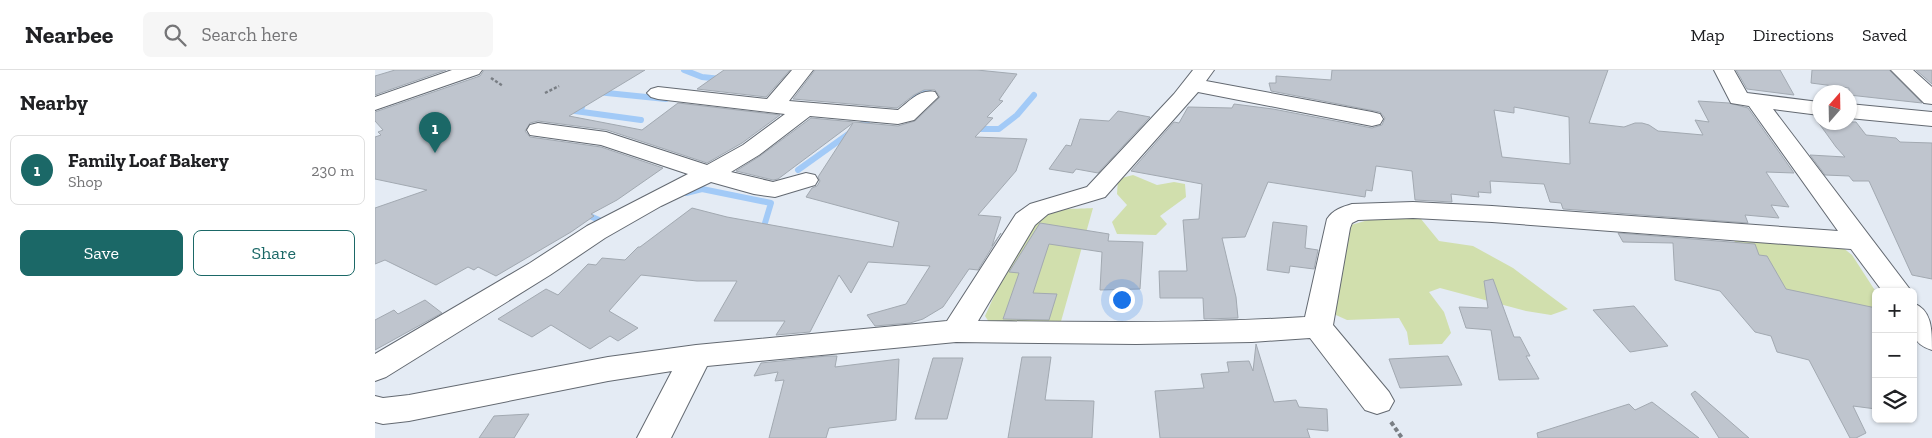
<!DOCTYPE html>
<meta charset="utf-8">
<style>
:root{--surface:#fff;--page:#f6f6f6;--text:#202124;--muted:#757577;--line:#e0e0e0;--accent:#1b6867}
body{margin:0;font-family:"Zilla Slab",serif;background:var(--page);color:var(--text)}
.controls{position:absolute;right:15px;bottom:15px;display:grid;overflow:hidden;border-radius:8px;box-shadow:0 1px 4px #0004}
.controls button{width:45px;height:45px;display:grid;place-items:center;padding:0;border:0;border-bottom:1px solid var(--line);background:var(--surface);color:var(--text);font:25px sans-serif}
.compass{position:absolute;left:1437px;top:15px;width:45px;height:45px;border-radius:50%;background:var(--surface);box-shadow:0 1px 4px #0004;rotate:20deg}
.you{position:absolute;left:746px;top:229px;width:18px;height:18px;margin:-12px;border:4px solid #fff;border-radius:50%;background:#1a73e8;box-shadow:0 0 0 8px #1a73e833}
.badge{display:grid;place-items:center;width:32px;height:32px;border-radius:50%;background:var(--accent);color:#fff;font-size:16px;font-weight:700}
.pin{position:absolute;translate:-50% -41px;filter:drop-shadow(0 1px 2px #0008)}
.pin::after{content:'';position:absolute;top:26px;width:18px;height:15px;background:inherit;clip-path:polygon(0 0,100% 0,50% 100%)}
.list{margin:0;padding:0;list-style:none}
h2{display:flex;justify-content:space-between;align-items:center;height:65px;margin:0;padding:0 20px;font-size:21px}
h2 small{font-size:16px;font-weight:400;color:var(--muted)}
.list li{display:grid;grid-template-columns:32px 1fr auto;gap:15px;align-items:center;box-sizing:border-box;height:70px;margin:0 10px 10px;padding:0 10px;border:1px solid var(--line);border-radius:8px}
.list b{display:block;font-size:19px;white-space:nowrap}
.list p{margin:0;font-size:16px;white-space:nowrap;color:var(--muted)}
.list em{font-size:16px;font-style:normal;color:var(--muted)}
.actions{display:flex;gap:10px;padding:15px 20px}
.actions a{flex:1;padding:11px 0;border:1px solid var(--accent);border-radius:8px;text-align:center;font-size:18px;color:var(--accent)}
.actions .main{background:var(--accent);color:#fff}
.icon{flex:none;width:28px;height:28px;fill:none;stroke:currentColor;stroke-width:2;stroke-linecap:round;stroke-linejoin:round}
.map{position:relative;flex:none;width:1557px;height:368px;overflow:hidden}
header{display:flex;align-items:center;gap:30px;box-sizing:border-box;height:70px;padding:0 25px;background:var(--surface);border-bottom:1px solid var(--line)}
header strong{font-size:24px}
nav{display:flex;gap:28px;margin-inline-start:auto;font-size:18px}
.search{width:350px;height:45px;background:var(--page);display:flex;align-items:center;gap:12px;box-sizing:border-box;padding:0 18px;border-radius:8px;color:var(--muted);font-size:19px}
main{display:flex}
aside{flex:1;background:var(--surface)}
.map>svg:first-child{display:block}
.green{fill:#d1dfad}
.lines{fill:none;stroke-linecap:round;stroke-linejoin:round}
.stream{stroke:#a2caf7;stroke-width:6}
.building{fill:#bfc5ce;stroke:#a2a9b1;fill-rule:evenodd}
.minor-casing{stroke:#636971;stroke-width:2}
.path-far1{stroke:#797e84;stroke-width:2.5;stroke-dasharray:3 2;stroke-linecap:butt}
.path{stroke:#797e84;stroke-width:4;stroke-dasharray:4.5 2.5;stroke-linecap:butt}
.minor{fill:#fff;fill-rule:evenodd}
</style>
<header>
<strong>Nearbee</strong>
<div class="search"><svg class="icon" aria-label="search" viewBox="0 0 24 24"><circle cx="10" cy="10" r="6"/><path d="M15 15l6 6"/></svg>Search here</div>
<nav><a>Map</a><a>Directions</a><a>Saved</a></nav>
</header>
<main>
<aside>
<h2>Nearby<small></small></h2>
<ul class="list">
<li><span class="badge">1</span><div><b>Family Loaf Bakery</b><p>Shop</p></div><em>230 m</em></li>
</ul>
<div class="actions"><a class="main">Save</a><a>Share</a></div>
</aside>
<div class="map">
<svg width="1557" height="368" viewBox="0 0 1557 368">
<rect width="100%" height="100%" fill="#e4ebf4"/>
<!-- green -->
<g class="green">
<path d="M758,105L782,115L799,112L810,114L811,127L785,146L792,154L781,165L742,164L737,152L752,135L742,124L743,109Z"/>
<path d="M718,138L685,255L614,252L610,246C622,221 646,160 665,145C675,138 706,139 718,138Z"/>
<path d="M1007,146L1046,149L1064,171L1098,176L1138,198L1193,239L1176,245L1151,241L1065,218L1054,222L1069,242L1076,263L1067,274L1034,275L1032,262L1024,248L972,250L952,241L976,155Z"/>
<path d="M1355,165L1467,177L1477,185L1501,222V258L1409,240Z"/>
</g>
<g class="lines">
<!-- stream -->
<g class="stream">
<path d="M309,0L327,7L346,9"/>
<path d="M222,22L291,29"/>
<path d="M539,29L554,19"/>
<path d="M207,37L200,41L266,50"/>
<path d="M597,59H624L642,45L659,25"/>
<path d="M423,100L493,50"/>
<path d="M311,123L327,119L396,133L390,153"/>
<path d="M208,143L224,150"/>
</g>
</g>
<!-- building -->
<g class="building">
<path d="M20,0H71L0,25V6Z"/>
<path d="M109,0H270L194,46L267,60L303,33L405,45L367,73L332,93L232,60L163,51L155,53L150,61L155,67L226,77L288,98L242,130L216,144L219,146L196,162L121,206L103,197L99,200L93,197L61,215L10,190L0,194V138L52,120L0,109V67L6,65L3,62L8,60L0,51V42L105,6Z"/>
<path d="M349,0H415L391,27L322,19Z"/>
<path d="M440,0H602L642,4L624,30L628,31L612,47L618,48L600,67L652,69L641,101L603,145L626,147L617,176L626,163L603,200L594,199L568,237L548,249L535,253L500,256L492,245L531,234L555,196L493,192L476,223L464,205L435,262L401,265L410,251H339L362,211H322L266,205L234,241L263,258L243,271L235,266L215,279L176,255L157,267L123,249L171,219L183,225L213,194L221,195L227,188L250,190L263,177H265L317,138L352,147L518,177L524,152L431,127L437,118L442,116L445,111L443,107L478,53L403,109L398,110L361,101L385,86L436,48L523,56L540,51L565,27L560,20H549L539,25L522,38L418,29Z"/>
<path d="M957,0H1233L1214,53L1249,57L1260,53H1267L1274,55L1283,61L1328,65L1320,50L1334,52L1323,31L1354,33L1373,38L1419,103L1391,102L1414,137L1396,135L1404,148L1370,145L1373,153L1188,139L1186,133L1175,132L1169,114L1115,111L1116,123L1103,122L1104,127L1076,124L1077,132L1040,130L1037,101L1001,96L997,121L991,120L990,127L893,112L870,167L847,168L861,227L863,248L829,249L828,228H785L784,201H812L808,150L824,149L827,114L756,101L799,52L804,53L813,37L857,38L859,34L898,39L997,58L1007,55L1010,48L1005,42L896,21L894,13H901V6L956,10ZM1139,37L1194,47L1195,94L1127,87L1119,40L1139,43Z"/>
<path d="M1361,0H1405L1419,25L1372,19Z"/>
<path d="M1437,0H1514L1547,33L1474,25V18L1436,13Z"/>
<path d="M1541,0H1557V14Z"/>
<path d="M743,41L775,47L723,103L701,99L698,103L674,99L691,75L696,76L705,49L734,51Z"/>
<path d="M1443,52H1481L1491,65L1521,68L1525,72L1557,73V209L1537,205L1494,111H1478L1474,106L1450,105L1435,85L1470,87L1461,77Z"/>
<path d="M898,152L932,156L930,178L943,180L939,199L915,196L914,203L892,200Z"/>
<path d="M665,153L734,164L733,171L768,172L765,219L725,220L727,182L674,174L658,223L682,224L674,250L628,249L644,203L634,202Z"/>
<path d="M1243,163L1380,174L1384,185L1392,186L1411,219L1501,238V339L1478,336L1491,363L1481,368H1475L1434,290L1402,282L1396,266L1380,262L1345,221L1300,210L1298,173L1248,172Z"/>
<path d="M1118,209L1139,267H1145L1155,286H1151L1164,309L1124,310L1116,260L1091,258L1084,237L1113,238L1109,211Z"/>
<path d="M50,230L67,243L0,280V250L19,240L23,244Z"/>
<path d="M1259,236L1293,276L1255,282L1218,240Z"/>
<path d="M881,274L899,332L921,330L924,337L952,339L953,361L932,359L935,368H785L780,321L829,318L826,304L854,302L852,292L874,291L878,301Z"/>
<path d="M452,286H462L460,297L524,289L521,350L454,358L451,368H394L409,310L400,311L403,302L379,306L386,293Z"/>
<path d="M1073,286L1087,315L1025,318L1014,289Z"/>
<path d="M647,287H676L670,330L719,331L717,368H633Z"/>
<path d="M558,288H588L572,349H540Z"/>
<path d="M1320,321L1374,368H1344L1316,324Z"/>
<path d="M1277,332L1324,368H1163L1162,363L1254,334L1260,340Z"/>
<path d="M154,344L139,368H104L119,346Z"/>
</g>
<g class="lines">
<!-- minor casing -->
<g class="minor-casing">
<g id="minor">
<path d="M77,0H107L104,4L0,40V27Z"/>
<path d="M417,0H438L414,31L523,40C535,31 544,19 560,22L563,27L539,50L523,54L435,46L384,85L356,102L398,112L431,103L440,105L443,110L440,115L400,127L379,124L336,112L286,136L230,168L175,205L11,307L0,311V284L155,193L212,156L313,104L226,75L155,65L152,60L155,55L163,53L231,62L332,95L368,75L410,44L283,29L276,27L272,23L276,19L283,17L392,29Z"/>
<path d="M818,0H839L831,11L997,42L1005,44L1008,49L1005,54L997,56L823,22L730,127L673,144L660,155L603,251C712,252 821,254 930,247L952,149C958,140 967,137 977,134L1038,132L1117,136L1463,161L1374,36L1356,33L1339,0H1359L1372,23L1444,32V45L1398,39L1537,222H1508L1476,179L1117,152L1038,148L983,150L977,153L975,158L958,255L1014,322L1019,331L1014,340L1002,344L990,340L935,268L877,272L761,274L581,272L332,296L296,368H262L297,301L233,311L34,351L8,354L0,352V326L8,328L34,325L233,287L321,275L572,251L641,144L655,134L712,117L799,24Z"/>
<path d="M1516,0H1538L1557,17V34L1549,33Z"/>
<path d="M1474,34L1557,42V56L1474,48Z"/>
<path d="M1538,233C1557,240 1557,259 1557,280C1532,273 1538,254 1538,233Z"/>
</g>
</g>
<!-- path-far1 -->
<g class="path-far1">
<path d="M116,8L128,16"/>
<path d="M170,23L184,16"/>
</g>
<!-- path -->
<path class="path" d="M1016,352L1027,368"/>
<!-- minor -->
<use href="#minor" class="minor"/>
</g>
</svg>
<div class="controls">
<button>+</button>
<button>−</button>
<button><svg class="icon" aria-label="layers" viewBox="0 0 24 24"><path d="M12 4l9 5-9 5-9-5zM3 14l9 5 9-5"/></svg></button>
</div>
<svg class="compass" viewBox="-18 -18 36 36"><path d="M0-13l5 13h-10z" fill="#e53935"/><path d="M0 13l5-13h-10z" fill="#757577"/></svg>
<div class="you"></div>
<div class="pin badge" style="left:60px;top:83px">1</div>
</div>
</main>
